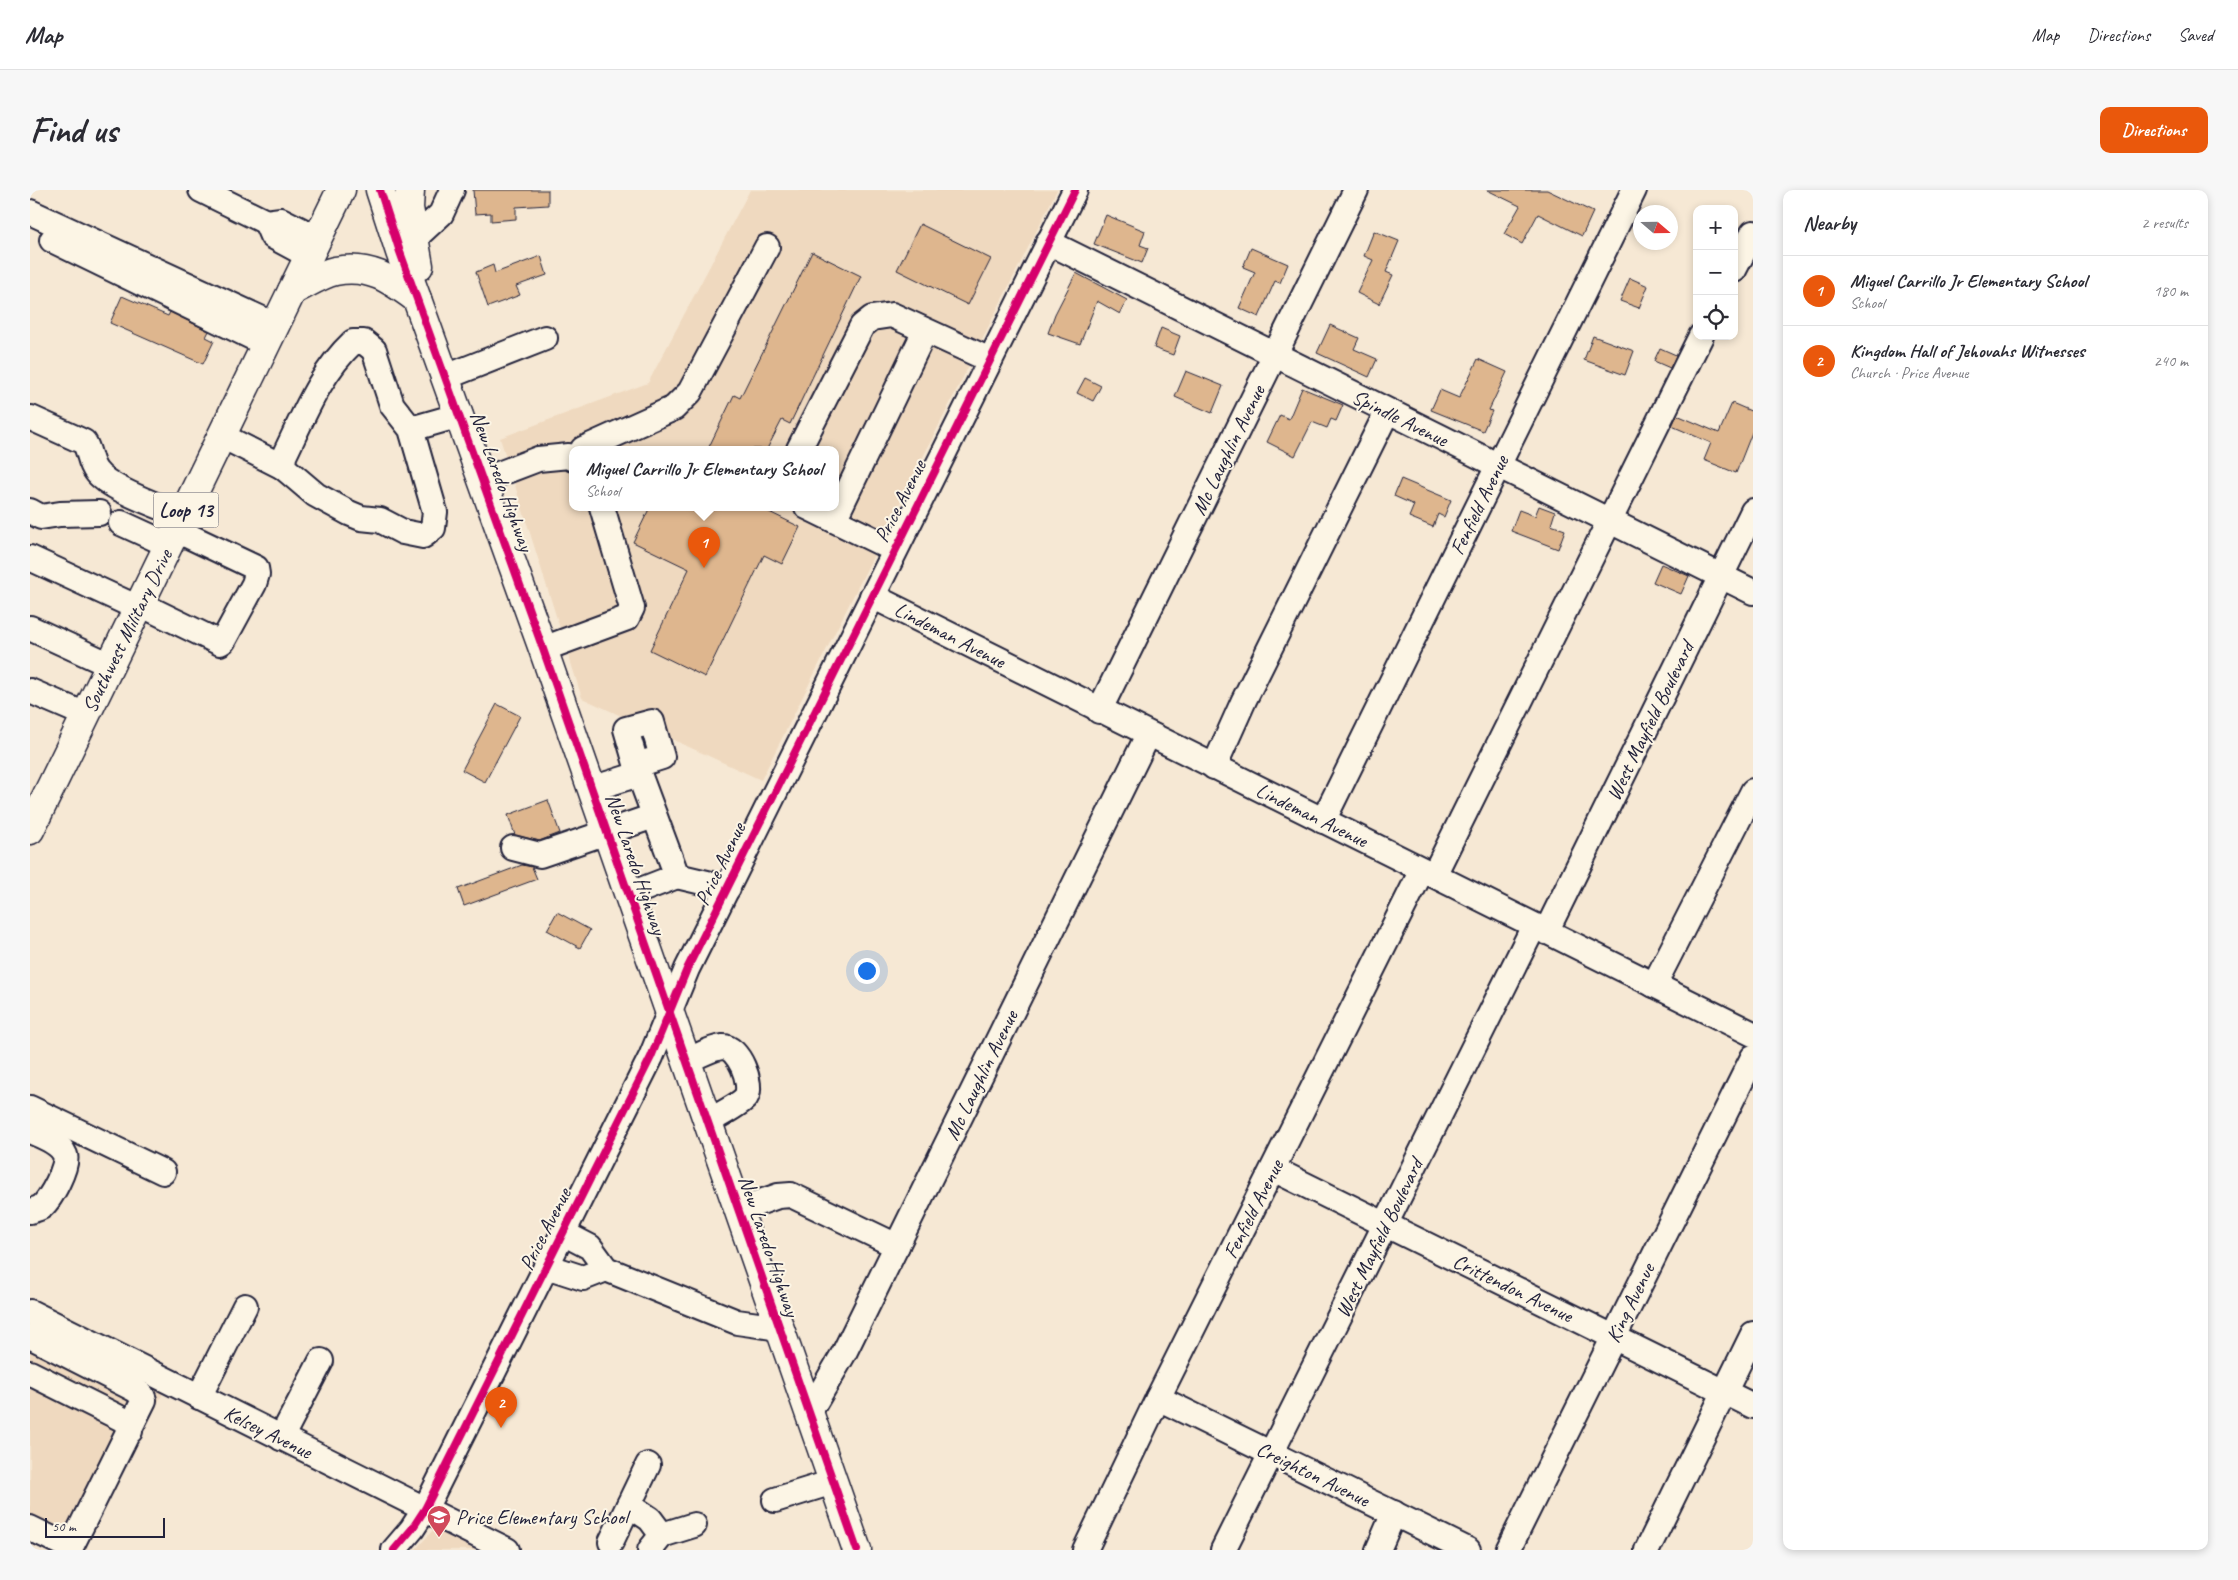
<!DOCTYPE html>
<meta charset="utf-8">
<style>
:root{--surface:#fff;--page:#f7f7f7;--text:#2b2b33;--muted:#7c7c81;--line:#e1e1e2;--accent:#ea580c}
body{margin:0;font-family:Caveat,sans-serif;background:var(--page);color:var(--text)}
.controls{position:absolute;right:15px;top:15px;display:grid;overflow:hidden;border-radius:10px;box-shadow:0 2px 8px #0003}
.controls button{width:45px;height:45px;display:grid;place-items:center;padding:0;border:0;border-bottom:1px solid var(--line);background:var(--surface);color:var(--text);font:25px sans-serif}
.compass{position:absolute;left:1603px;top:15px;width:45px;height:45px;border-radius:50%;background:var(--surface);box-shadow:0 2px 8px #0003;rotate:110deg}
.scale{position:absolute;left:15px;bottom:12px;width:120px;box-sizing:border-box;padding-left:5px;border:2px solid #22223b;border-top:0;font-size:14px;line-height:18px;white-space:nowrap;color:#22223b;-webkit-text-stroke:4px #fcf5e5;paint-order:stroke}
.you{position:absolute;left:836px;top:780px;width:18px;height:18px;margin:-12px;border:4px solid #fff;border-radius:50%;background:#1a73e8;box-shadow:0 0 0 8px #1a73e833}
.badge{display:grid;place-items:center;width:32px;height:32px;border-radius:50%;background:var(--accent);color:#fff;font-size:16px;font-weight:700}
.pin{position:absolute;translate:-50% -41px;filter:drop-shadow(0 1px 2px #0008)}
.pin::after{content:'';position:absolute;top:26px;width:18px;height:15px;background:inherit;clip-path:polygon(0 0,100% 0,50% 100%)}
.popup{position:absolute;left:539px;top:256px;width:270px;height:65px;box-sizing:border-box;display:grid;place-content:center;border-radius:10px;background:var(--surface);filter:drop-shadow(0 1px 4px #0005);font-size:16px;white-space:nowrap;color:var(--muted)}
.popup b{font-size:19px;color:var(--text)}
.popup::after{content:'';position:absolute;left:50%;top:100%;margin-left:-10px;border:10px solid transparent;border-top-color:var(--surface)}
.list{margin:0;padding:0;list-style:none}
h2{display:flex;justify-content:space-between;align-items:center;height:65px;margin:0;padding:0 20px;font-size:21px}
h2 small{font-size:16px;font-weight:400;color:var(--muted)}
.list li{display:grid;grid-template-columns:32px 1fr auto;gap:15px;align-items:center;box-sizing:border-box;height:70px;padding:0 20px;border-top:1px solid var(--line)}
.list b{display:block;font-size:19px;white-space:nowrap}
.list p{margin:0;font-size:16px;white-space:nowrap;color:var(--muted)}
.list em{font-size:16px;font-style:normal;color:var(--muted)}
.icon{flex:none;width:28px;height:28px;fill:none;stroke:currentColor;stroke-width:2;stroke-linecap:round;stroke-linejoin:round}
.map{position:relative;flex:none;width:1723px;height:1360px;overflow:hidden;border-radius:10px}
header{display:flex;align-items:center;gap:30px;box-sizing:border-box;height:70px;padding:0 25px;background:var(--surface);border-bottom:1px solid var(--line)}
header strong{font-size:24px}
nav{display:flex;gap:28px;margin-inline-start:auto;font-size:18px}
.intro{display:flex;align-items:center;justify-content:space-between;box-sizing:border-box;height:120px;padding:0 30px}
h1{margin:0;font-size:35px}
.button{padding:12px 22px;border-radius:10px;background:var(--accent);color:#fff;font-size:18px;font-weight:700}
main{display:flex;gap:30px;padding:0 30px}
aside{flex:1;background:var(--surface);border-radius:10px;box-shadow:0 2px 8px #0003}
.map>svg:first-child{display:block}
.built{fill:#efd9bf;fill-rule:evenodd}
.building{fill:#deb68e;stroke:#22223b}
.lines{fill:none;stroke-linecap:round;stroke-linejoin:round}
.minor-casing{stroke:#22223b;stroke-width:28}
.major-casing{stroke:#22223b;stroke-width:31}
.minor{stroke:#fcf5e5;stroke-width:24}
.major{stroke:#fcf5e5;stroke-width:28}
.cycleway-casing{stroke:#fcf5e5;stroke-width:11}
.cycleway{stroke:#d6006c;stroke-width:8}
.labels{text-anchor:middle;stroke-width:4;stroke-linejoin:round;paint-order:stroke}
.shield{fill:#fcf5e5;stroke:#63616e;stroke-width:1}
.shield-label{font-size:20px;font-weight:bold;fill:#22223b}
.street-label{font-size:21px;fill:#22223b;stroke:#fcf5e5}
.poi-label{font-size:21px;fill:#22223b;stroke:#fcf5e5;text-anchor:start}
</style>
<header>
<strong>Map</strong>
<nav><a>Map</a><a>Directions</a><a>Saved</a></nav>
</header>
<div class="intro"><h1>Find us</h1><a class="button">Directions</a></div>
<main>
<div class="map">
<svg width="1723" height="1360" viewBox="0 0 1723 1360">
<rect width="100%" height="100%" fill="#f6e8d4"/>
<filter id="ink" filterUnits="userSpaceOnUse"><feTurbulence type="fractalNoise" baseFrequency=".02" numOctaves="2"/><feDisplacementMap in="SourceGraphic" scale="10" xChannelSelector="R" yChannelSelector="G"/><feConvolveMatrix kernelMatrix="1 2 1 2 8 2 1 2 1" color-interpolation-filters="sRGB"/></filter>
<g filter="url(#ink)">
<!-- built -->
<g class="built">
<path d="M720,0H1027L731,590L552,508L470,248L618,193ZM543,259H805V317H543Z"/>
<path d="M0,1137L133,1203L53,1360H20L0,1350Z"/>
<path d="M404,1339L447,1360H385Z"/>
</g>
<!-- building -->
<g class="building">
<path d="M443,0H518V15L486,17V29L461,31V23L445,24Z"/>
<path d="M1457,0H1517L1563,22L1552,46L1508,24L1492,54L1474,44L1490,16Z"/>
<path d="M1076,25L1115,41L1110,55L1118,58L1112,73L1064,54Z"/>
<path d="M890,34L961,69L938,115L867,80Z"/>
<path d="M1344,41L1369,51L1356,82L1363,85L1349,114L1327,103L1343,70L1334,66Z"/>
<path d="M1221,58L1258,74L1250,93L1245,91L1229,127L1209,118L1225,82L1213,77Z"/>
<path d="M782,62L831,86L760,234L752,230L737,259H678L704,205L710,208Z"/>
<path d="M511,66L517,85L486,96L490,105L458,117L446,82L463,75L465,83Z"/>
<path d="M1046,83L1097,110L1090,124L1067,111L1050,154L1018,143L1025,124Z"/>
<path d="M1600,88L1618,96L1609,118L1590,111Z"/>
<path d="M92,106L138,126L140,122L179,141L176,147L184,151L173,174L80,133Z"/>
<path d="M1300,135L1329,148L1324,159L1347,169L1339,187L1287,163Z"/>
<path d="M1131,138L1150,146L1143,165L1124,158Z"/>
<path d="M1563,146L1604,161L1595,185L1554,170Z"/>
<path d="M1630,158L1646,165L1640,178L1624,171Z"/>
<path d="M1448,169L1477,182L1459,220L1462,221L1453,241L1401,220L1410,200L1429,208Z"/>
<path d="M1156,181L1193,196L1182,223L1145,207Z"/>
<path d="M1055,188L1071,196L1063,211L1047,203Z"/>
<path d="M1272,198L1313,215L1306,231L1301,229L1297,238L1282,232L1265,266L1237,252L1250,225L1259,229Z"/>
<path d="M1702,213L1723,222V240L1706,283L1674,270L1681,253L1642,236L1647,225L1689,243Z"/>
<path d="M1371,289L1421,310L1414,327L1408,324L1403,337L1379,327L1384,315L1364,306Z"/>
<path d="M1509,316L1525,322L1521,335L1535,340L1528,359L1481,341L1489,320L1505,326Z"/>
<path d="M620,317H729L770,337L752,374L734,365L675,487L620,460L659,379L603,352Z"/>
<path d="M1631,374L1659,386L1651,404L1623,392Z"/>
<path d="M467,514L490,526L455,592L432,580Z"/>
<path d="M518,610L530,643L509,651L485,645L478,625Z"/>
<path d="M492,675L502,677L507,689L434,716L428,699Z"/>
<path d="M527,722L560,740L550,758L517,740Z"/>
</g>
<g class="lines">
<!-- minor casing -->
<g class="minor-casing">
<g id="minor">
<path d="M171,0L236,32L251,30L287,48"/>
<path d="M0,22L245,135"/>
<path d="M236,32L242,46L279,66"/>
<path d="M22,50L236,154"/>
<path d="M1018,52L1723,402"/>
<path d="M373,59L411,24L422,0"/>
<path d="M1704,80L1723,43"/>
<path d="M416,187L515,148"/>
<path d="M1,228L54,252C60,261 59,272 66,281C78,299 132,317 153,326"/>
<path d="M381,239L405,322L403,338L393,346L373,342L350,330L331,328L319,323L286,305L253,277L254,266C274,225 290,183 323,152H334L344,160L362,215L381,239L430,225"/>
<path d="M192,246L253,277"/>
<path d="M553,259L644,218L660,202L737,57"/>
<path d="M769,259L832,136L842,128L862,125L960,170"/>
<path d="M453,290L508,269L539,266L543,269"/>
<path d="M777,317L865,360"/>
<path d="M0,321L11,327L30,324L69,323"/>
<path d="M804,330L895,141"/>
<path d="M91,333L139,355"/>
<path d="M0,368L108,418"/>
<path d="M842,406L1723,844"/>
<path d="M110,414L190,453L193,451L224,394L227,384L226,378L146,340"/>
<path d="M0,438L80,475"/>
<path d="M513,459L597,428L602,418L572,317"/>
<path d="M0,501L56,525"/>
<path d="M1069,521L1326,0"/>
<path d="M607,575L632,567L622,532L596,539L609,584L647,686L698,698"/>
<path d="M1184,577L1214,510L1357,222"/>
<path d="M561,599L609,584"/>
<path d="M1293,631L1604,0"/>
<path d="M483,658L510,665L624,626"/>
<path d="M1404,685L1671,146"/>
<path d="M598,705L647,686"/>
<path d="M1516,742L1723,321"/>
<path d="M1624,795L1723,601"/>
<path d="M656,871C667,867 681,858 692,857C708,855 724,895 716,907C711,914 686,927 677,932"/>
<path d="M0,918L133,982"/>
<path d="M0,941C11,946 30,952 35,965C39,975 20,1011 11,1017C8,1019 3,1020 0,1021"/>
<path d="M1243,979L1723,1216"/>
<path d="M708,1020L748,1006L761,1005L867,1056"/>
<path d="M533,1043L560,1057L576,1079L707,1132L749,1138"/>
<path d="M516,1076L553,1088L576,1079"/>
<path d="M0,1122L477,1360"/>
<path d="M0,1146L104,1199L112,1205L114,1210L42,1355H35L0,1338"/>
<path d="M0,1183L94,1230L100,1241"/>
<path d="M169,1207L215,1116"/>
<path d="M1128,1208L1438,1360"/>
<path d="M779,1223L814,1163L1118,545"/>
<path d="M251,1248L291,1171"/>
<path d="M745,1310L803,1292"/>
<path d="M599,1315L620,1329L632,1345"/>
<path d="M581,1352L618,1275"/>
<path d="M364,1360L382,1339L395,1319L621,867L657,779L1045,0"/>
<path d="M620,1360L632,1345L664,1335"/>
<path d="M1055,1360L1128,1208L1392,680"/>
<path d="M1193,1360L1504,736"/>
<path d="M1348,1360L1364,1323"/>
<path d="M1478,1360L1723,867"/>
<path d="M1617,1360L1723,1144"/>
</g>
</g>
<!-- major casing -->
<g class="major-casing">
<g id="major">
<path d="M350,0L370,62L513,459L827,1360"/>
<path d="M380,0L379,18L389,76"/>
<path d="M262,101C275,95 291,84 305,81C340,74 361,90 387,109"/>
<path d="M0,640L311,0"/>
</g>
</g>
<!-- minor -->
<use href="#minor" class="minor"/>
<!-- major -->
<use href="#major" class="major"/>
<!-- cycleway casing -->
<g class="cycleway-casing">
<g id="cycleway">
<path d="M350,0L370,62L513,459L827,1360"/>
<path d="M364,1360L382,1339L395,1319L621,867L657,779L1045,0"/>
</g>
</g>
<!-- cycleway -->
<use href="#cycleway" class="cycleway"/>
</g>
</g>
<!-- icons -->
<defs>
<g id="school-pin" transform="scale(1.25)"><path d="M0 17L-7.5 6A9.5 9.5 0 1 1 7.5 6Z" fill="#d1495b" stroke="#fcf5e5"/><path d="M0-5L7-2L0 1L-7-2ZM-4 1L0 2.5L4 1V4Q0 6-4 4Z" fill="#fff"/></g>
</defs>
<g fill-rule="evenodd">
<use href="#school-pin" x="409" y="1327"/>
</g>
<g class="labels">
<!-- shield labels -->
<rect class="shield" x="123.5" y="302.5" width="65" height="35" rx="4"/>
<g class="shield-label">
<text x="156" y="327">Loop 13</text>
</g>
<!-- street labels -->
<g class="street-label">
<text transform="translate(1370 228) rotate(26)" y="7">Spindle Avenue</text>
<text transform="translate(1198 260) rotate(-64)" y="7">Mc Laughlin Avenue</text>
<text transform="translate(472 291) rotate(70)" y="7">New Laredo Highway</text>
<text transform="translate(870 311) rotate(-63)" y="7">Price Avenue</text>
<text transform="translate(1449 315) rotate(-64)" y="7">Fenfield Avenue</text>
<text transform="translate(97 441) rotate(-64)" y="7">Southwest Military Drive</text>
<text transform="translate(920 445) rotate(27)" y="7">Lindeman Avenue</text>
<text transform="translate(1620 531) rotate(-64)" y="7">West Mayfield Boulevard</text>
<text transform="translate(1282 625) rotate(26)" y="7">Lindeman Avenue</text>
<text transform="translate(606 674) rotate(71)" y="7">New Laredo Highway</text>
<text transform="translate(690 674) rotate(-64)" y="7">Price Avenue</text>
<text transform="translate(951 885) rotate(-64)" y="7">Mc Laughlin Avenue</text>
<text transform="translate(1223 1019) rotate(-63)" y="7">Fenfield Avenue</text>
<text transform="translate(515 1039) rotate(-63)" y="7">Price Avenue</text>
<text transform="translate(1349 1048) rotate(-64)" y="7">West Mayfield Boulevard</text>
<text transform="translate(739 1056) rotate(71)" y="7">New Laredo Highway</text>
<text transform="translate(1483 1098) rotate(26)" y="7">Crittendon Avenue</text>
<text transform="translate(1600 1113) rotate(-64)" y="7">King Avenue</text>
<text transform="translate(238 1242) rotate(26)" y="7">Kelsey Avenue</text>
<text transform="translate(1283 1284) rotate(26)" y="7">Creighton Avenue</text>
</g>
<!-- poi labels -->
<g class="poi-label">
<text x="426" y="1334">Price Elementary School</text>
</g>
</g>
</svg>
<div class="controls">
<button>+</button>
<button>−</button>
<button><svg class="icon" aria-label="locate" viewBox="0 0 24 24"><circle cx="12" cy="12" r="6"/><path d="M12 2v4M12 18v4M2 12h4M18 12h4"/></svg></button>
</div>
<svg class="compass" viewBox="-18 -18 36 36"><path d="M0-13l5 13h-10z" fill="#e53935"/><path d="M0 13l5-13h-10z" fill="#7c7c81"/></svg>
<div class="scale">50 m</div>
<div class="you"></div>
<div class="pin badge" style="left:674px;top:378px">1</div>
<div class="popup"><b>Miguel Carrillo Jr Elementary School</b>School</div>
<div class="pin badge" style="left:471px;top:1238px">2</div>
</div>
<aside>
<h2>Nearby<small>2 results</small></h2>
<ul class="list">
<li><span class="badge">1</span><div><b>Miguel Carrillo Jr Elementary School</b><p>School</p></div><em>180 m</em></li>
<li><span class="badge">2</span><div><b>Kingdom Hall of Jehovahs Witnesses</b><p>Church · Price Avenue</p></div><em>240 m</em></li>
</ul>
</aside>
</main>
